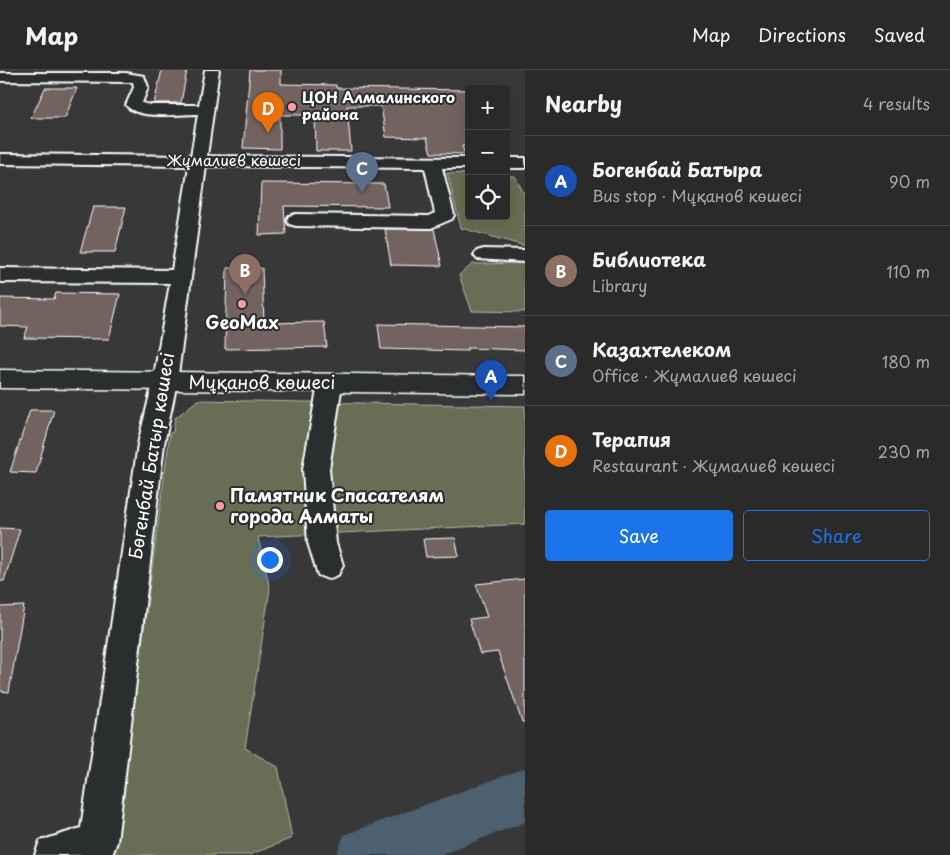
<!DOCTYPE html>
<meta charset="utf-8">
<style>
:root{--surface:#2a2a2a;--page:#363636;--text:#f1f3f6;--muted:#a5a7a8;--line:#464647;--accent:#1a73e8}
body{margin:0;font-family:"Playpen Sans",sans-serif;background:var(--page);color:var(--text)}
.controls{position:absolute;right:15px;top:15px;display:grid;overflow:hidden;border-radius:5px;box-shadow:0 5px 20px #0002}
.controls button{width:45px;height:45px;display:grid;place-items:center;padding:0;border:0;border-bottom:1px solid var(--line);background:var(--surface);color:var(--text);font:25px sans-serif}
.you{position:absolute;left:269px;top:489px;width:18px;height:18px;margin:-12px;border:4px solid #fff;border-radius:50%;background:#1a73e8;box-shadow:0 0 0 8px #1a73e833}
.badge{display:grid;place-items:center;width:32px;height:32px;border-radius:50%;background:var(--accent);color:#fff;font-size:16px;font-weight:700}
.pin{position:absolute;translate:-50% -41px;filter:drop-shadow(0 1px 2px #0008)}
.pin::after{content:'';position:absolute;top:26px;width:18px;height:15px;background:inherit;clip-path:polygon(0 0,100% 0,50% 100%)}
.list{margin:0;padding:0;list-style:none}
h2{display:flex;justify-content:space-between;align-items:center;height:65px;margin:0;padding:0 20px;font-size:21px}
h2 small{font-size:16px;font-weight:400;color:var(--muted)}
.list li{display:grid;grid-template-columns:32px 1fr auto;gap:15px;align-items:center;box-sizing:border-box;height:90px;padding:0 20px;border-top:1px solid var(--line)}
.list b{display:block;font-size:19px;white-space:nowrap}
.list p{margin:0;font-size:16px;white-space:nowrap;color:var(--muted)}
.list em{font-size:16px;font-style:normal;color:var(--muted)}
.actions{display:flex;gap:10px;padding:15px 20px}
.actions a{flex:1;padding:11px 0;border:1px solid var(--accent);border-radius:5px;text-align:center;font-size:18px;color:var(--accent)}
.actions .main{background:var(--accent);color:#fff}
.icon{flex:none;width:28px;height:28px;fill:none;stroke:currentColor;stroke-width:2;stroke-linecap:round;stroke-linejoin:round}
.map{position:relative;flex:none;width:525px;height:785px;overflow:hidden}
header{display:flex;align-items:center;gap:30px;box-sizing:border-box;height:70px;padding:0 25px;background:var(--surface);border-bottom:1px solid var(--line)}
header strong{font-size:24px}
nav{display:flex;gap:28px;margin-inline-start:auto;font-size:18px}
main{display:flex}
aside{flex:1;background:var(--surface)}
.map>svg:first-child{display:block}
.green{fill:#676e54;stroke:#b3b6aa}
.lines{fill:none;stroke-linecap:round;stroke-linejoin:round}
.river{fill:#4d606f;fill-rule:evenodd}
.building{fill:#726460;stroke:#fff}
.minor-casing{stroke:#fff;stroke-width:4}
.major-casing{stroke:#fff;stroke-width:3}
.minor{fill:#2a2d2e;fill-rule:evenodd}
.major{fill:#2a2d2e;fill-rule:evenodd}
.poi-dot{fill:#ff9aa2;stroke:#2a2d2e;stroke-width:2}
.labels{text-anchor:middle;stroke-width:4;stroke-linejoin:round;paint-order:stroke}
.far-poi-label{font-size:15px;font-weight:bold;fill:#fff;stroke:#2a2d2e;text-anchor:start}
.far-street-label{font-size:15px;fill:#fff;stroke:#2a2d2e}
.poi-label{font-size:18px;font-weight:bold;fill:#fff;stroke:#2a2d2e}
.street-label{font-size:18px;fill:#fff;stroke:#2a2d2e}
</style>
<header>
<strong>Map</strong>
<nav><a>Map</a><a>Directions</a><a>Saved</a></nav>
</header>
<main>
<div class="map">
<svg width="525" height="785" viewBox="0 0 525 785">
<rect width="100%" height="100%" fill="#383838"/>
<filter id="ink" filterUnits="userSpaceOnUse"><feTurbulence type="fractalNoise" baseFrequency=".02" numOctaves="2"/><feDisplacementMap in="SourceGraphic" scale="10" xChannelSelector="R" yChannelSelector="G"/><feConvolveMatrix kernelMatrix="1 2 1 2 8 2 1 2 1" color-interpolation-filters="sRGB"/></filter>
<g filter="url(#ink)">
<!-- green -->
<g class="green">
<path d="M447,103L469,104V146H506V106H515L525,126V176L461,158Z"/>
<path d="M525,193V242L472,241L459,205L473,194Z"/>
<path d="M198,330L525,336V454L258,467L270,519L245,678L278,697L292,768L249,785H89L116,768L170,363L173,362L175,348Z"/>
</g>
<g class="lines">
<!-- river -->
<path class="river" d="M525,698V752L439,785H336L344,765Z"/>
</g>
<!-- building -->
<g class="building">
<path d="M162,0H187L181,33H154Z"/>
<path d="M250,0H281V14L336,15V18L469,20V76H462L465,84L431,83L427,68L386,67L381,36H347L351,81H316L315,45H280V79L243,78Z"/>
<path d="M45,18H77L65,48H31Z"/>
<path d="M261,113L384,114L388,137L284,136L286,164L259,165Z"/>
<path d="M93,137H126L115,182H80Z"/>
<path d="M385,159H434L442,196L391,195Z"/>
<path d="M227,198H262L264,253L324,252L327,277L225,279Z"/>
<path d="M56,223L120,224L109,269L24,268L28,257L0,256V228L54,229Z"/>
<path d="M378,254L525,257V280L467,278V281L381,279Z"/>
<path d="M30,340H54L36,403L10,402Z"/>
<path d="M0,458L20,459L4,511H0Z"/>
<path d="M455,468L459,486L426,487L423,469Z"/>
<path d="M525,509V652H522L498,582L480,584L469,549L487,547L476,514Z"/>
<path d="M24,536L9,622L0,621V537Z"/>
</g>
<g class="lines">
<!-- minor casing -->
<g class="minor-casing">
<g id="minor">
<path d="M205,0H219L207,86L469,88V98H442L454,145L452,149L431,158L296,156L289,154L287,150L289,146L296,144L428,146L435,143L425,98L206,96L177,312L164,374L117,772L112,785H35L40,771L81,758L138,374L153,312L170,213L0,212V198L172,200L189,96L0,94V84L191,86L198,44C181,44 137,50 126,35L134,17L133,12L0,11V3H126L144,6L148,17L142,33L150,35H199Z"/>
<rect x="506" y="88" width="19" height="10"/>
<path d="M484,179L525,180V192L477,189L474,185L477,181Z"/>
<path d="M330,305L338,308L342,314L329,399L336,473L343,495L338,505L328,509L318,505L308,473L303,399L318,314L322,308Z"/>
</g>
</g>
<!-- major casing -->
<g class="major-casing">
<path id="major" d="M0,300L525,306V324L0,318Z"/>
</g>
<!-- minor -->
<use href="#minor" class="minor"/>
<!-- major -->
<use href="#major" class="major"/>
</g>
</g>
<!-- markers -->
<g class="poi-dot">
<circle cx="292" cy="37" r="5"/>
<circle cx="242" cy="234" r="5"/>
<circle cx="220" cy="436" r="5"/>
</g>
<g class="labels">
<!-- far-poi labels -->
<g class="far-poi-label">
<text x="302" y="33">ЦОН Алмалинского<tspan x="302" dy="17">района</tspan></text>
</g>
<!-- far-street labels -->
<g class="far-street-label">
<text x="234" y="96">Жұмалиев көшесі</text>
</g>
<!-- poi labels -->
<g class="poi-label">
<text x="242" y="259">GeoMax</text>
<text x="230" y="432" text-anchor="start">Памятник Спасателям<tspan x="230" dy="21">города Алматы</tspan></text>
</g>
<!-- street labels -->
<g class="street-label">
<text x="262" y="319">Мұқанов көшесі</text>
<text transform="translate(152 386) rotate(-81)" y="6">Бөгенбай Батыр көшесі</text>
</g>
</g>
</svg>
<div class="controls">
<button>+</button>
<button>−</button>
<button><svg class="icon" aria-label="locate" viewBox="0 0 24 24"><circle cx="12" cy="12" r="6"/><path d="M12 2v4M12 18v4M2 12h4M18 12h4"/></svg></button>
</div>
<div class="you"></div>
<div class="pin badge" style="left:491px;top:331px;background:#1a4fb4">A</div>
<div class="pin badge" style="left:245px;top:225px;background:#8d6e63">B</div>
<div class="pin badge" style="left:362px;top:123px;background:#5c6f8a">C</div>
<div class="pin badge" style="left:268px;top:63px;background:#e8710a">D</div>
</div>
<aside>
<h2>Nearby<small>4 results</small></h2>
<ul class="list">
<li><span class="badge" style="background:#1a4fb4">A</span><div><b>Богенбай Батыра</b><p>Bus stop · Мұқанов көшесі</p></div><em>90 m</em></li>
<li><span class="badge" style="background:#8d6e63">B</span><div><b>Библиотека</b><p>Library</p></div><em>110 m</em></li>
<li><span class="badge" style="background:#5c6f8a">C</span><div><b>Казахтелеком</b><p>Office · Жұмалиев көшесі</p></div><em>180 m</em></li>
<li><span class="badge" style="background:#e8710a">D</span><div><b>Терапия</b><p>Restaurant · Жұмалиев көшесі</p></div><em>230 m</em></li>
</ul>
<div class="actions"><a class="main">Save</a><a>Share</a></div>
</aside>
</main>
